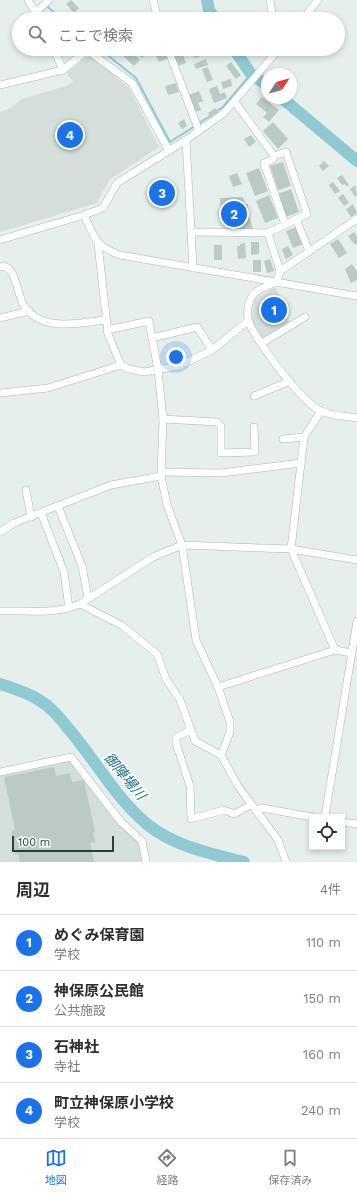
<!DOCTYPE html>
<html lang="ja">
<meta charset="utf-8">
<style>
:root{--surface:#fff;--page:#f7f7f7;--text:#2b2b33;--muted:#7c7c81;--line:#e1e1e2;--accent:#1a73e8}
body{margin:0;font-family:"Work Sans","Noto Sans JP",sans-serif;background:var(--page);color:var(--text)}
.controls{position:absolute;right:12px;bottom:12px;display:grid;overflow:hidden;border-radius:0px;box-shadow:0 2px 6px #0003}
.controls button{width:36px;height:36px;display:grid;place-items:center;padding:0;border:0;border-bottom:1px solid var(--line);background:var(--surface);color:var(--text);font:20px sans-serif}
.compass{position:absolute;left:261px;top:68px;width:36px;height:36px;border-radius:50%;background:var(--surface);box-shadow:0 2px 6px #0003;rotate:54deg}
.scale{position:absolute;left:12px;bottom:10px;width:102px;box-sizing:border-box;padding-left:4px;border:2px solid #24423a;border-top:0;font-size:11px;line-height:14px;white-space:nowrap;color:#24423a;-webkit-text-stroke:3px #f7fbf9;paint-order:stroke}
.you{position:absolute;left:176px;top:357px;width:14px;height:14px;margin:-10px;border:3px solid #fff;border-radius:50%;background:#1a73e8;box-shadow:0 0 0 6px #1a73e833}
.badge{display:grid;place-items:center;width:26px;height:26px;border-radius:50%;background:var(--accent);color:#fff;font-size:13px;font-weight:700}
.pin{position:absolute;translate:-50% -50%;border:2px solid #fff;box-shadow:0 1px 4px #0006}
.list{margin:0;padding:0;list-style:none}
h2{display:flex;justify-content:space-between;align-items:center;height:52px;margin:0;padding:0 16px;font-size:17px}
h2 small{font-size:13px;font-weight:400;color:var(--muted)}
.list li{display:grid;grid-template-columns:26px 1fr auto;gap:12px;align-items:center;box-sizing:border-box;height:56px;padding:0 16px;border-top:1px solid var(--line)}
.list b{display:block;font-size:15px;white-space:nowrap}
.list p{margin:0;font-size:13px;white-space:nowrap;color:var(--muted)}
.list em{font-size:13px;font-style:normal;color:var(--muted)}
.icon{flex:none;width:22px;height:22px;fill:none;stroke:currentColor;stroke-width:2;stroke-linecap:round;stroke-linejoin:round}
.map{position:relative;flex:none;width:357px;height:862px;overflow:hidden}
.search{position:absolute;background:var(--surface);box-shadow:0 2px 6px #0003;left:12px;right:12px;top:12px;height:44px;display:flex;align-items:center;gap:10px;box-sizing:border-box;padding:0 14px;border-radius:22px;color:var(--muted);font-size:15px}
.sheet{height:276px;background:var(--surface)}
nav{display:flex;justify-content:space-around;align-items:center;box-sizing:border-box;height:56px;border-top:1px solid var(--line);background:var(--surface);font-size:11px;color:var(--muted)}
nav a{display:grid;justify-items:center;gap:2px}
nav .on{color:var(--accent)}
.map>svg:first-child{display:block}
.built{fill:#d4dfda}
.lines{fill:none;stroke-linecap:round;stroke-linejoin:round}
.stream{stroke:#8ec9d4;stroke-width:2}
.river{stroke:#8ec9d4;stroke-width:12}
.building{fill:#bbcac4}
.minor-casing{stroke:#a8b8b2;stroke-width:8}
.minor{stroke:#fff;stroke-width:7}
.labels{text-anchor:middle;stroke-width:3.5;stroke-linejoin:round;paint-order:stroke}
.water-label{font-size:14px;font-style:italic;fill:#1c6f80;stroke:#f7fbf9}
</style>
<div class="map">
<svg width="357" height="862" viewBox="0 0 357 862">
<rect width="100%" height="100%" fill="#e6efeb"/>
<!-- built -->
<g class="built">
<path d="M91,56L129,88L159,147L109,180L97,203L0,232V112L11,108L22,99L69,85L73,81L68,75L67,72L87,57Z"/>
<path d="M275,287L284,306L282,308L290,323L262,341L252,323L254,300Z"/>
<path d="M67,761L72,763L119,824L140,843L144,862H0V776Z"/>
</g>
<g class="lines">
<!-- stream -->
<g class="stream">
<path d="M47,6L61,19"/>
<path d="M100,49L136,78L170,142L195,126"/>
<path d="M215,112L223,107L251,74"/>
<path d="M199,123L212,115"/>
</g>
<!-- river -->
<g class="river">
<path d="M207,0L209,10L215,19"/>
<path d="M234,49L251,74L267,85"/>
<path d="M282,98L357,161"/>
<path d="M0,684C13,688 28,693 39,700C51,707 59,717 67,727C95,759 115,798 148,825C174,846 212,854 244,862"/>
</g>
</g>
<!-- building -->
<g class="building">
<path d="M71,0L79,8L74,13L66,4Z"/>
<path d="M126,49H129L140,60L134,66L121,54Z"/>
<path d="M143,49H152L142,58L138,54Z"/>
<path d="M164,49L168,58L159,62L155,53Z"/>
<path d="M191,49H203L205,54L195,58Z"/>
<path d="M182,51L186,63L178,66L174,54Z"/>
<path d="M206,59L208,65L196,69L194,64Z"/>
<path d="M231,62L241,75L236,79L226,66Z"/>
<path d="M208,67L213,80L207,82L202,69Z"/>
<path d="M231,79L232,86L223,89L221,82Z"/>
<path d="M176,83L179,92L168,95L165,86Z"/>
<path d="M217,86L220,94L225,92L227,98L214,103L209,89Z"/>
<path d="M199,91L203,101L198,103L201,110L195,112L189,95Z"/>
<path d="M262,97L279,110L269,122L263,117L267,113L256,104Z"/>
<path d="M215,108L218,112L211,118L208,113Z"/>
<path d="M184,119L187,126L182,129L178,123Z"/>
<path d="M273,122L288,139L278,149L263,131Z"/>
<path d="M251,135L256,142L249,147L244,139Z"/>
<path d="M324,161L329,166L323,171L319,166Z"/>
<path d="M283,162L291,186L278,190L270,166Z"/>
<path d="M259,168L268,191L255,196L246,173Z"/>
<path d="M237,173L242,184L233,187L229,176Z"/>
<path d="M342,175L349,185L347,187L345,184L342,185L337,178Z"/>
<path d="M333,182L340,191L335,194L329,185Z"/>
<path d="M355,185L357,195L355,197L350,189Z"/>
<path d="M165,186L168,196L160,199L157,189Z"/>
<path d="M291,189L299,212L285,217L277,194Z"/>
<path d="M343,194L349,203L344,206L338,198Z"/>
<path d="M269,195L278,218L265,223L256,201Z"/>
<path d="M243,197L245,204H248V213L253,229L235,230L234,214L221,215L220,198Z"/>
<path d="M353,204L357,213L351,217L346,209Z"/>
<path d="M296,227L303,244L293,248L286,231Z"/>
<path d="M354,232L357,236V243L355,245L348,236Z"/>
<path d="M338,239L347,253L339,258L330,244Z"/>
<path d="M251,242H259V254L251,255Z"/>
<path d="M245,243L246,258L238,259L237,246H240V244Z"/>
<rect x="214" y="245" width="8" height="15"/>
<path d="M288,246L293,255L286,259L282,249Z"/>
<path d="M270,259L274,271L267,273L264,261Z"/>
<rect x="253" y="260" width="8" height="12"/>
<path d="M352,264L357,272V280L351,283L345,269Z"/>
<path d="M54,767L56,776L70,773L72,782L84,780L95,832L93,833L95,842L90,843L94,862H20L18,854H15L11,832L15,830L4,777Z"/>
</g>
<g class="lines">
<!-- minor casing -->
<g class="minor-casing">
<g id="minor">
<path d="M28,0L39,19"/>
<path d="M153,0L158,19"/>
<path d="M270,0L273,19"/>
<path d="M35,13L49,0"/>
<path d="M303,19L318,0"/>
<path d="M54,49L63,70"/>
<path d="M168,49L199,131"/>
<path d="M0,85L63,70L87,50L132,83L169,151"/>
<path d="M235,102L274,156L286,152L307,214L268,233L280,271"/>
<path d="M186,140L193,268"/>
<path d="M274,156L272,160L264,163L285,224"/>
<path d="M84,215C95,238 95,246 120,255L357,296"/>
<path d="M296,219L309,251"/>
<path d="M357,219L280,271L276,282C268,286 255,289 251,298C248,303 246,316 249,322C256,341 303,404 321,411C331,416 346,416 357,418"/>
<path d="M191,232L268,233"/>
<path d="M0,240L84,215L103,208L117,183L186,140L224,113L279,49"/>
<path d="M98,244L108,334L121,365L129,369L144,372L179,366L212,350L248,321"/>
<path d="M0,267L4,266C13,270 14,278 17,286C19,292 20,298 23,304C40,333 78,323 105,320"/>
<path d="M0,318L29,311"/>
<path d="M107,330L149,321L158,370L163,419L161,476L167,505L182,545L196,640L218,687L230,722V732L221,755"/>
<path d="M152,338L197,327L212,350"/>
<path d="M262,343L305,317"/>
<path d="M0,393L48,388L121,365"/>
<path d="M254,396L290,381"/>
<path d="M321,411L304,437L291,549L335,650"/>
<path d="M163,419L217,422L221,426V453L255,452L254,427"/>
<path d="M283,439L304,437"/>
<path d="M162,472L221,473L301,463"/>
<path d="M26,490L31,517"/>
<path d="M58,506L82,566L88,598"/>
<path d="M41,513L64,572L69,608"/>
<path d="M0,532L14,523L111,485L161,476"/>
<path d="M80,604L121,625L157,654L166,679L180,700L195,741L221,755L238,786L278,840L286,862"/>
<path d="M0,611C28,610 53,615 80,604L153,557L182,545L291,549L357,560"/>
<path d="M218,687L335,650L352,653"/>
<path d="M191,730L176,737V743L190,786L191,819L224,810L234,814L251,805"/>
<path d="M0,772L71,757L121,822L142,841L146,862"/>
<path d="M256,811L262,808L312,817"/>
<path d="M325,817L357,621"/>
<path d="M342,822L357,824"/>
</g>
</g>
<!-- minor -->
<use href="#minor" class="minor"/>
</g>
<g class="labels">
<!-- water labels -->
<g class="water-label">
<text transform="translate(125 776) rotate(50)" y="5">御陣場川</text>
</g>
</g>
</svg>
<div class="controls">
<button><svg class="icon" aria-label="locate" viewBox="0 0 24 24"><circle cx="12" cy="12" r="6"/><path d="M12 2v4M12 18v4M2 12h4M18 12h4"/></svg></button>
</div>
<svg class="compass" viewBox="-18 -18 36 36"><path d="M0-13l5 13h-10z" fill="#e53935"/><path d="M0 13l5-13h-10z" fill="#7c7c81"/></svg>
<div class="scale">100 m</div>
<div class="you"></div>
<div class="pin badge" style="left:274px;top:310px">1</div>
<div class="pin badge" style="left:234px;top:214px">2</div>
<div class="pin badge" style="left:162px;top:193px">3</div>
<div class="pin badge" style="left:70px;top:135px">4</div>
<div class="search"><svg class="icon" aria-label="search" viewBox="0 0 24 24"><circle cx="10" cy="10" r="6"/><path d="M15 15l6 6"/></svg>ここで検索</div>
</div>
<section class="sheet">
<h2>周辺<small>4件</small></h2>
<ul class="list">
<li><span class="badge">1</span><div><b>めぐみ保育園</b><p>学校</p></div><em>110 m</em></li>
<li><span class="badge">2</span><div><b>神保原公民館</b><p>公共施設</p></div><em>150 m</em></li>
<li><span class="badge">3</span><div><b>石神社</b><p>寺社</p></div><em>160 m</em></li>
<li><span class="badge">4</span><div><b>町立神保原小学校</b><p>学校</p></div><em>240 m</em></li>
</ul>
</section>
<nav>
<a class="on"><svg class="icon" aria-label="map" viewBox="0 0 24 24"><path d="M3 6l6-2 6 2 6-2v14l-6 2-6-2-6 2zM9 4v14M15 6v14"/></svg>地図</a>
<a><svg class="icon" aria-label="directions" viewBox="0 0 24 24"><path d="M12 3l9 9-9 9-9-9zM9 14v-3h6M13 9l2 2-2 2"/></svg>経路</a>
<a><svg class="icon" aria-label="saved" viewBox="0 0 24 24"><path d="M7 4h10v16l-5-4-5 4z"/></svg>保存済み</a>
</nav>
